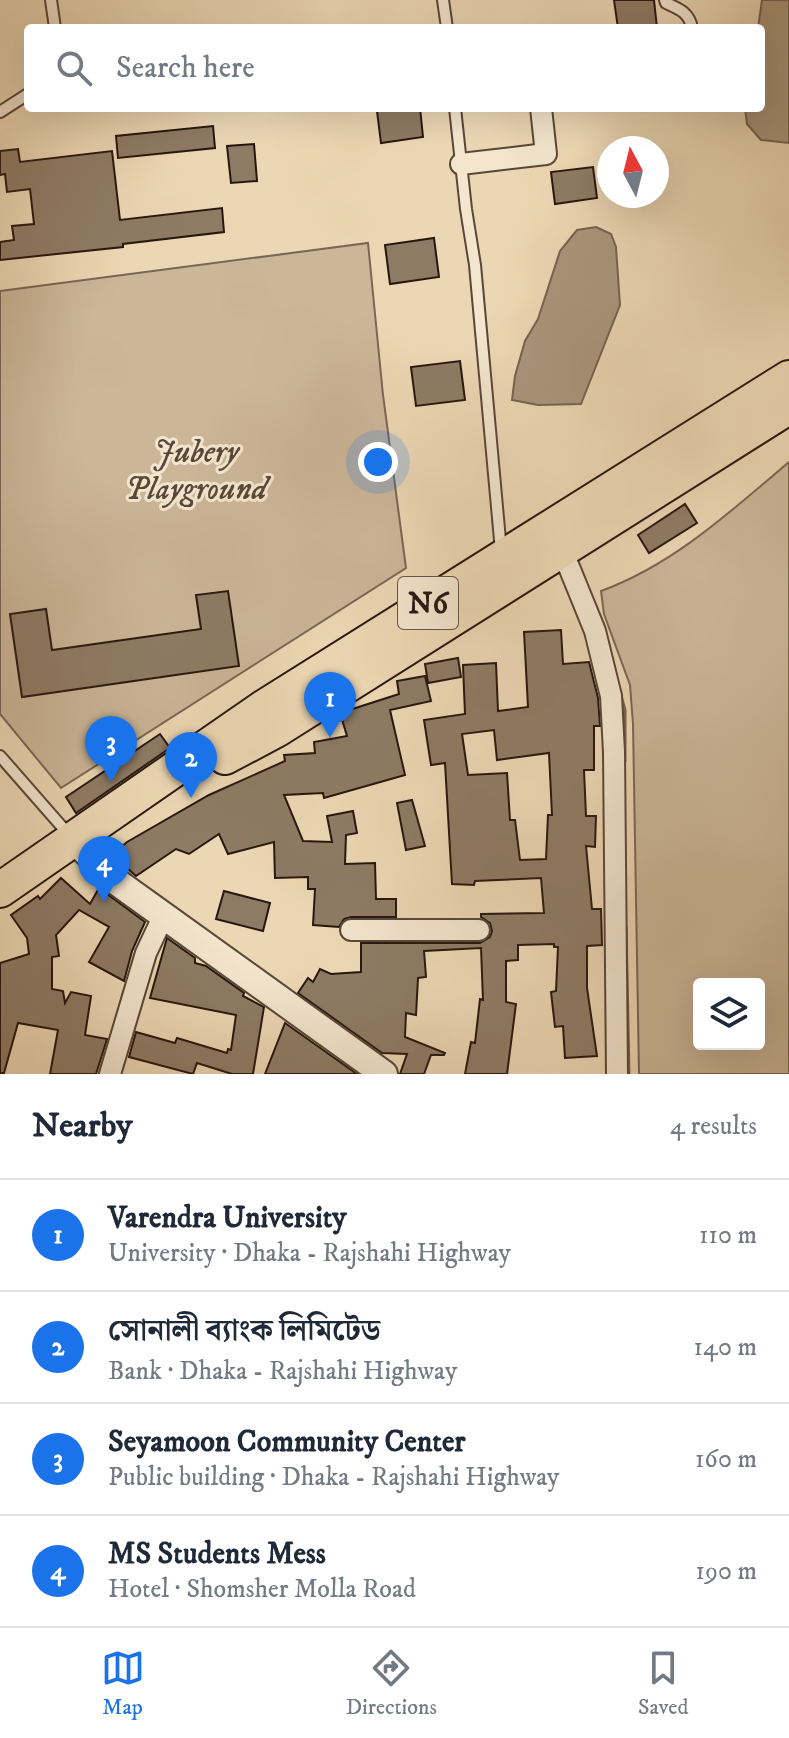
<!DOCTYPE html>
<meta charset="utf-8">
<style>
:root{--surface:#fff;--page:#f6f6f7;--text:#1f2937;--muted:#747a83;--line:#e0e1e3;--accent:#1a73e8}
body{margin:0;font-family:"IM FELL DW Pica","Noto Serif Bengali",serif;background:var(--page);color:var(--text)}
.controls{position:absolute;right:24px;bottom:24px;display:grid;overflow:hidden;border-radius:8px;box-shadow:0 8px 32px #0002}
.controls button{width:72px;height:72px;display:grid;place-items:center;padding:0;border:0;border-bottom:2px solid var(--line);background:var(--surface);color:var(--text);font:40px sans-serif}
.compass{position:absolute;left:597px;top:136px;width:72px;height:72px;border-radius:50%;background:var(--surface);box-shadow:0 8px 32px #0002;rotate:353deg}
.you{position:absolute;left:378px;top:462px;width:28px;height:28px;margin:-20px;border:6px solid #fff;border-radius:50%;background:#1a73e8;box-shadow:0 0 0 12px #1a73e833}
.badge{display:grid;place-items:center;width:52px;height:52px;border-radius:50%;background:var(--accent);color:#fff;font-size:26px;font-weight:700}
.pin{position:absolute;translate:-50% -66px;filter:drop-shadow(0 2px 4px #0008)}
.pin::after{content:'';position:absolute;top:42px;width:28px;height:24px;background:inherit;clip-path:polygon(0 0,100% 0,50% 100%)}
.list{margin:0;padding:0;list-style:none}
h2{display:flex;justify-content:space-between;align-items:center;height:104px;margin:0;padding:0 32px;font-size:34px}
h2 small{font-size:26px;font-weight:400;color:var(--muted)}
.list li{display:grid;grid-template-columns:52px 1fr auto;gap:24px;align-items:center;box-sizing:border-box;height:112px;padding:0 32px;border-top:2px solid var(--line)}
.list b{display:block;font-size:30px;white-space:nowrap}
.list p{margin:0;font-size:26px;white-space:nowrap;color:var(--muted)}
.list em{font-size:26px;font-style:normal;color:var(--muted)}
.icon{flex:none;width:44px;height:44px;fill:none;stroke:currentColor;stroke-width:2;stroke-linecap:round;stroke-linejoin:round}
.map{position:relative;flex:none;width:789px;height:1074px;overflow:hidden}
.search{position:absolute;background:var(--surface);box-shadow:0 8px 32px #0002;left:24px;right:24px;top:24px;height:88px;display:flex;align-items:center;gap:20px;box-sizing:border-box;padding:0 28px;border-radius:8px;color:var(--muted);font-size:30px}
.sheet{height:552px;background:var(--surface)}
nav{display:flex;justify-content:space-around;align-items:center;box-sizing:border-box;height:112px;border-top:2px solid var(--line);background:var(--surface);font-size:22px;color:var(--muted)}
nav a{display:grid;justify-items:center;gap:4px}
nav .on{color:var(--accent)}
.map>svg:first-child{display:block}
.green{fill:#cbb698;stroke:#7a6654;stroke-width:2;fill-rule:evenodd}
.water{fill:#a9967c;stroke:#756350;stroke-width:2}
.lines{fill:none;stroke-linecap:round;stroke-linejoin:round}
.stream{stroke:#756350;stroke-width:5}
.building{fill:#8e7b65;stroke:#28170f;stroke-width:2;fill-rule:evenodd}
.service-casing{stroke:#594738;stroke-width:14}
.minor-casing{stroke:#594738;stroke-width:24}
.tertiary-casing{stroke:#594738;stroke-width:30}
.trunk-casing{stroke:#28170f;stroke-width:38}
.service{stroke:#f3e5ce;stroke-width:10}
.minor{stroke:#f3e5ce;stroke-width:20}
.tertiary{stroke:#f3e5ce;stroke-width:26}
.trunk{stroke:#ecd7b4;stroke-width:34}
.labels{text-anchor:middle;stroke-width:6;stroke-linejoin:round;paint-order:stroke}
.shield{fill:#f3e5ce;stroke:#655548;stroke-width:2}
.shield-label{font-size:30px;font-weight:bold;fill:#28170f}
.park-label{font-size:32px;font-style:italic;fill:#594738;stroke:#f3e5ce}
</style>
<div class="map">
<svg width="789" height="1074" viewBox="0 0 789 1074">
<rect width="100%" height="100%" fill="#ecd7b4"/>
<filter id="stains"><feTurbulence type="fractalNoise" baseFrequency=".0025" numOctaves="4"/><feColorMatrix values="0 0 0 0 .2 0 0 0 0 .09 0 0 0 0 .02 0 0 0 .5 -.17"/></filter>
<radialGradient id="worn" r=".72"><stop offset=".6" stop-color="#630" stop-opacity="0"/><stop offset="1" stop-color="#630" stop-opacity=".3"/></radialGradient>
<!-- green -->
<g class="green">
<path d="M368,243L383,395L406,568L61,788L0,714V291Z"/>
<path d="M789,462V1074H639L633,724L630,685L604,614L601,591C673,565 731,511 789,462ZM699,984H759V1044H699Z"/>
</g>
<!-- water -->
<g class="water">
<path d="M762,0H789V143L761,140L747,124L745,108H761V28H758Z"/>
<path d="M596,227L611,234L616,247L620,305L581,404L538,405L512,400L515,376L525,341L538,319L560,251L577,230Z"/>
</g>
<g class="lines">
<!-- stream -->
<g class="stream">
<path d="M620,696L624,710V761"/>
<path d="M625,927L628,1074"/>
</g>
</g>
<!-- building -->
<g class="building">
<path d="M614,0H654L657,28H618Z"/>
<path d="M401,108H420L423,137L381,143L377,111Z"/>
<path d="M213,126L215,148L118,158L116,136Z"/>
<path d="M254,144L257,181L231,183L227,146Z"/>
<path d="M18,149L20,162L112,151L120,220L222,208L224,232L123,244V247L0,260V242L14,240L12,226L34,224L30,189L7,192L5,174L0,175V151Z"/>
<path d="M593,167L597,198L555,204L551,172Z"/>
<path d="M434,238L439,277L390,284L385,245Z"/>
<path d="M460,361L465,400L416,406L411,367Z"/>
<path d="M685,504L697,523L649,553L638,535Z"/>
<path d="M228,591L239,666L22,697L10,614L46,609L52,650L201,629L196,595Z"/>
<path d="M561,630L563,664L589,662L598,698L600,726H594V770H584L586,816H596L595,847L586,846L592,909H601L602,945L587,946V988L597,1056L565,1058L563,1026L555,1027L551,992L556,991L558,947H554V944L518,945V960L506,961V1002L516,1004L507,1074H465L471,1042L475,1043L480,999L483,1000L481,948L424,951L426,977L418,978L416,1015L406,1013L405,1037L445,1053L444,1055H431L424,1074H400L407,1054L382,1053L298,993L308,978L313,982L320,969L331,974L361,972V943H480L490,937L492,931L490,923L481,917V914L544,913L541,878L475,881L474,885L452,884L445,763L431,765L424,720L465,714L463,665L496,663L498,711L528,707L524,632ZM494,730L497,760L549,753L552,815H548L546,859L520,860L515,820H510L507,773L468,775L462,734Z"/>
<path d="M458,658L461,677L428,683L425,664Z"/>
<path d="M425,676L431,701L390,710L405,775L324,798L323,793L284,795L303,841L332,842L327,816L353,811L357,833L346,835L345,864L375,863L376,899H396V917H351L344,919L339,927L313,925L315,889H308V877L275,878L274,842L228,854L219,834L189,854L176,849L136,876L112,855L127,842L209,795L285,761L284,755L315,753L314,742L347,736L340,713L399,694L397,681Z"/>
<path d="M160,734L170,748L76,813L66,797Z"/>
<path d="M412,800L425,846L406,850L397,803Z"/>
<path d="M61,878L90,904L99,888L145,922L132,951L124,981L89,962L109,927L79,910L56,935L59,956L52,957V989L63,991L65,1003L71,992L91,996L85,1035L107,1039L96,1074H50L58,1030L18,1023L4,1073H0V963L29,954L27,938L11,915L38,896L40,899Z"/>
<path d="M224,891L270,903L263,931L216,919Z"/>
<path d="M167,938L195,958V963L206,966L244,993L243,996L264,1007L253,1074H232L197,1063L193,1074L129,1057L136,1032L175,1043L177,1038L227,1053L228,1049L231,1050L236,1015L150,998Z"/>
<path d="M285,1023L357,1074H265Z"/>
</g>
<g class="lines">
<!-- service casing -->
<g class="service-casing">
<g id="service">
<path d="M51,0L55,28"/>
<path d="M443,0L447,28"/>
<path d="M665,0L666,3C679,9 689,12 692,28"/>
<path d="M455,108L466,209L475,265L501,551"/>
<path d="M0,112L28,94"/>
<path d="M0,756L70,836"/>
</g>
</g>
<!-- minor casing -->
<g class="minor-casing">
<g id="minor">
<path d="M461,164L546,154L541,108"/>
<path d="M558,540L595,631L611,696L614,752L617,1074"/>
<path d="M351,930H479"/>
<path d="M110,1074L146,953L163,917"/>
</g>
</g>
<!-- tertiary casing -->
<g class="tertiary-casing">
<path id="tertiary" d="M74,840L114,880L384,1074"/>
</g>
<!-- trunk casing -->
<g class="trunk-casing">
<g id="trunk">
<path d="M225,757L276,730L785,409"/>
<path d="M0,890L263,708L789,378"/>
</g>
</g>
<!-- service -->
<use href="#service" class="service"/>
<!-- minor -->
<use href="#minor" class="minor"/>
<!-- tertiary -->
<use href="#tertiary" class="tertiary"/>
<!-- trunk -->
<use href="#trunk" class="trunk"/>
</g>
<g class="labels">
<!-- shield labels -->
<rect class="shield" x="398" y="577" width="60" height="52" rx="6"/>
<g class="shield-label">
<text x="428" y="613">N6</text>
</g>
<!-- park labels -->
<g class="park-label">
<text x="196" y="462">Jubery<tspan x="196" dy="37">Playground</tspan></text>
</g>
</g>
<rect width="100%" height="100%" filter="url(#stains)"/>
<rect width="100%" height="100%" fill="url(#worn)"/>
</svg>
<div class="controls">
<button><svg class="icon" aria-label="layers" viewBox="0 0 24 24"><path d="M12 4l9 5-9 5-9-5zM3 14l9 5 9-5"/></svg></button>
</div>
<svg class="compass" viewBox="-18 -18 36 36"><path d="M0-13l5 13h-10z" fill="#e53935"/><path d="M0 13l5-13h-10z" fill="#747a83"/></svg>
<div class="you"></div>
<div class="pin badge" style="left:330px;top:738px">1</div>
<div class="pin badge" style="left:191px;top:798px">2</div>
<div class="pin badge" style="left:111px;top:782px">3</div>
<div class="pin badge" style="left:104px;top:902px">4</div>
<div class="search"><svg class="icon" aria-label="search" viewBox="0 0 24 24"><circle cx="10" cy="10" r="6"/><path d="M15 15l6 6"/></svg>Search here</div>
</div>
<section class="sheet">
<h2>Nearby<small>4 results</small></h2>
<ul class="list">
<li><span class="badge">1</span><div><b>Varendra University</b><p>University · Dhaka - Rajshahi Highway</p></div><em>110 m</em></li>
<li><span class="badge">2</span><div><b>সোনালী ব্যাংক লিমিটেড</b><p>Bank · Dhaka - Rajshahi Highway</p></div><em>140 m</em></li>
<li><span class="badge">3</span><div><b>Seyamoon Community Center</b><p>Public building · Dhaka - Rajshahi Highway</p></div><em>160 m</em></li>
<li><span class="badge">4</span><div><b>MS Students Mess</b><p>Hotel · Shomsher Molla Road</p></div><em>190 m</em></li>
</ul>
</section>
<nav>
<a class="on"><svg class="icon" aria-label="map" viewBox="0 0 24 24"><path d="M3 6l6-2 6 2 6-2v14l-6 2-6-2-6 2zM9 4v14M15 6v14"/></svg>Map</a>
<a><svg class="icon" aria-label="directions" viewBox="0 0 24 24"><path d="M12 3l9 9-9 9-9-9zM9 14v-3h6M13 9l2 2-2 2"/></svg>Directions</a>
<a><svg class="icon" aria-label="saved" viewBox="0 0 24 24"><path d="M7 4h10v16l-5-4-5 4z"/></svg>Saved</a>
</nav>
